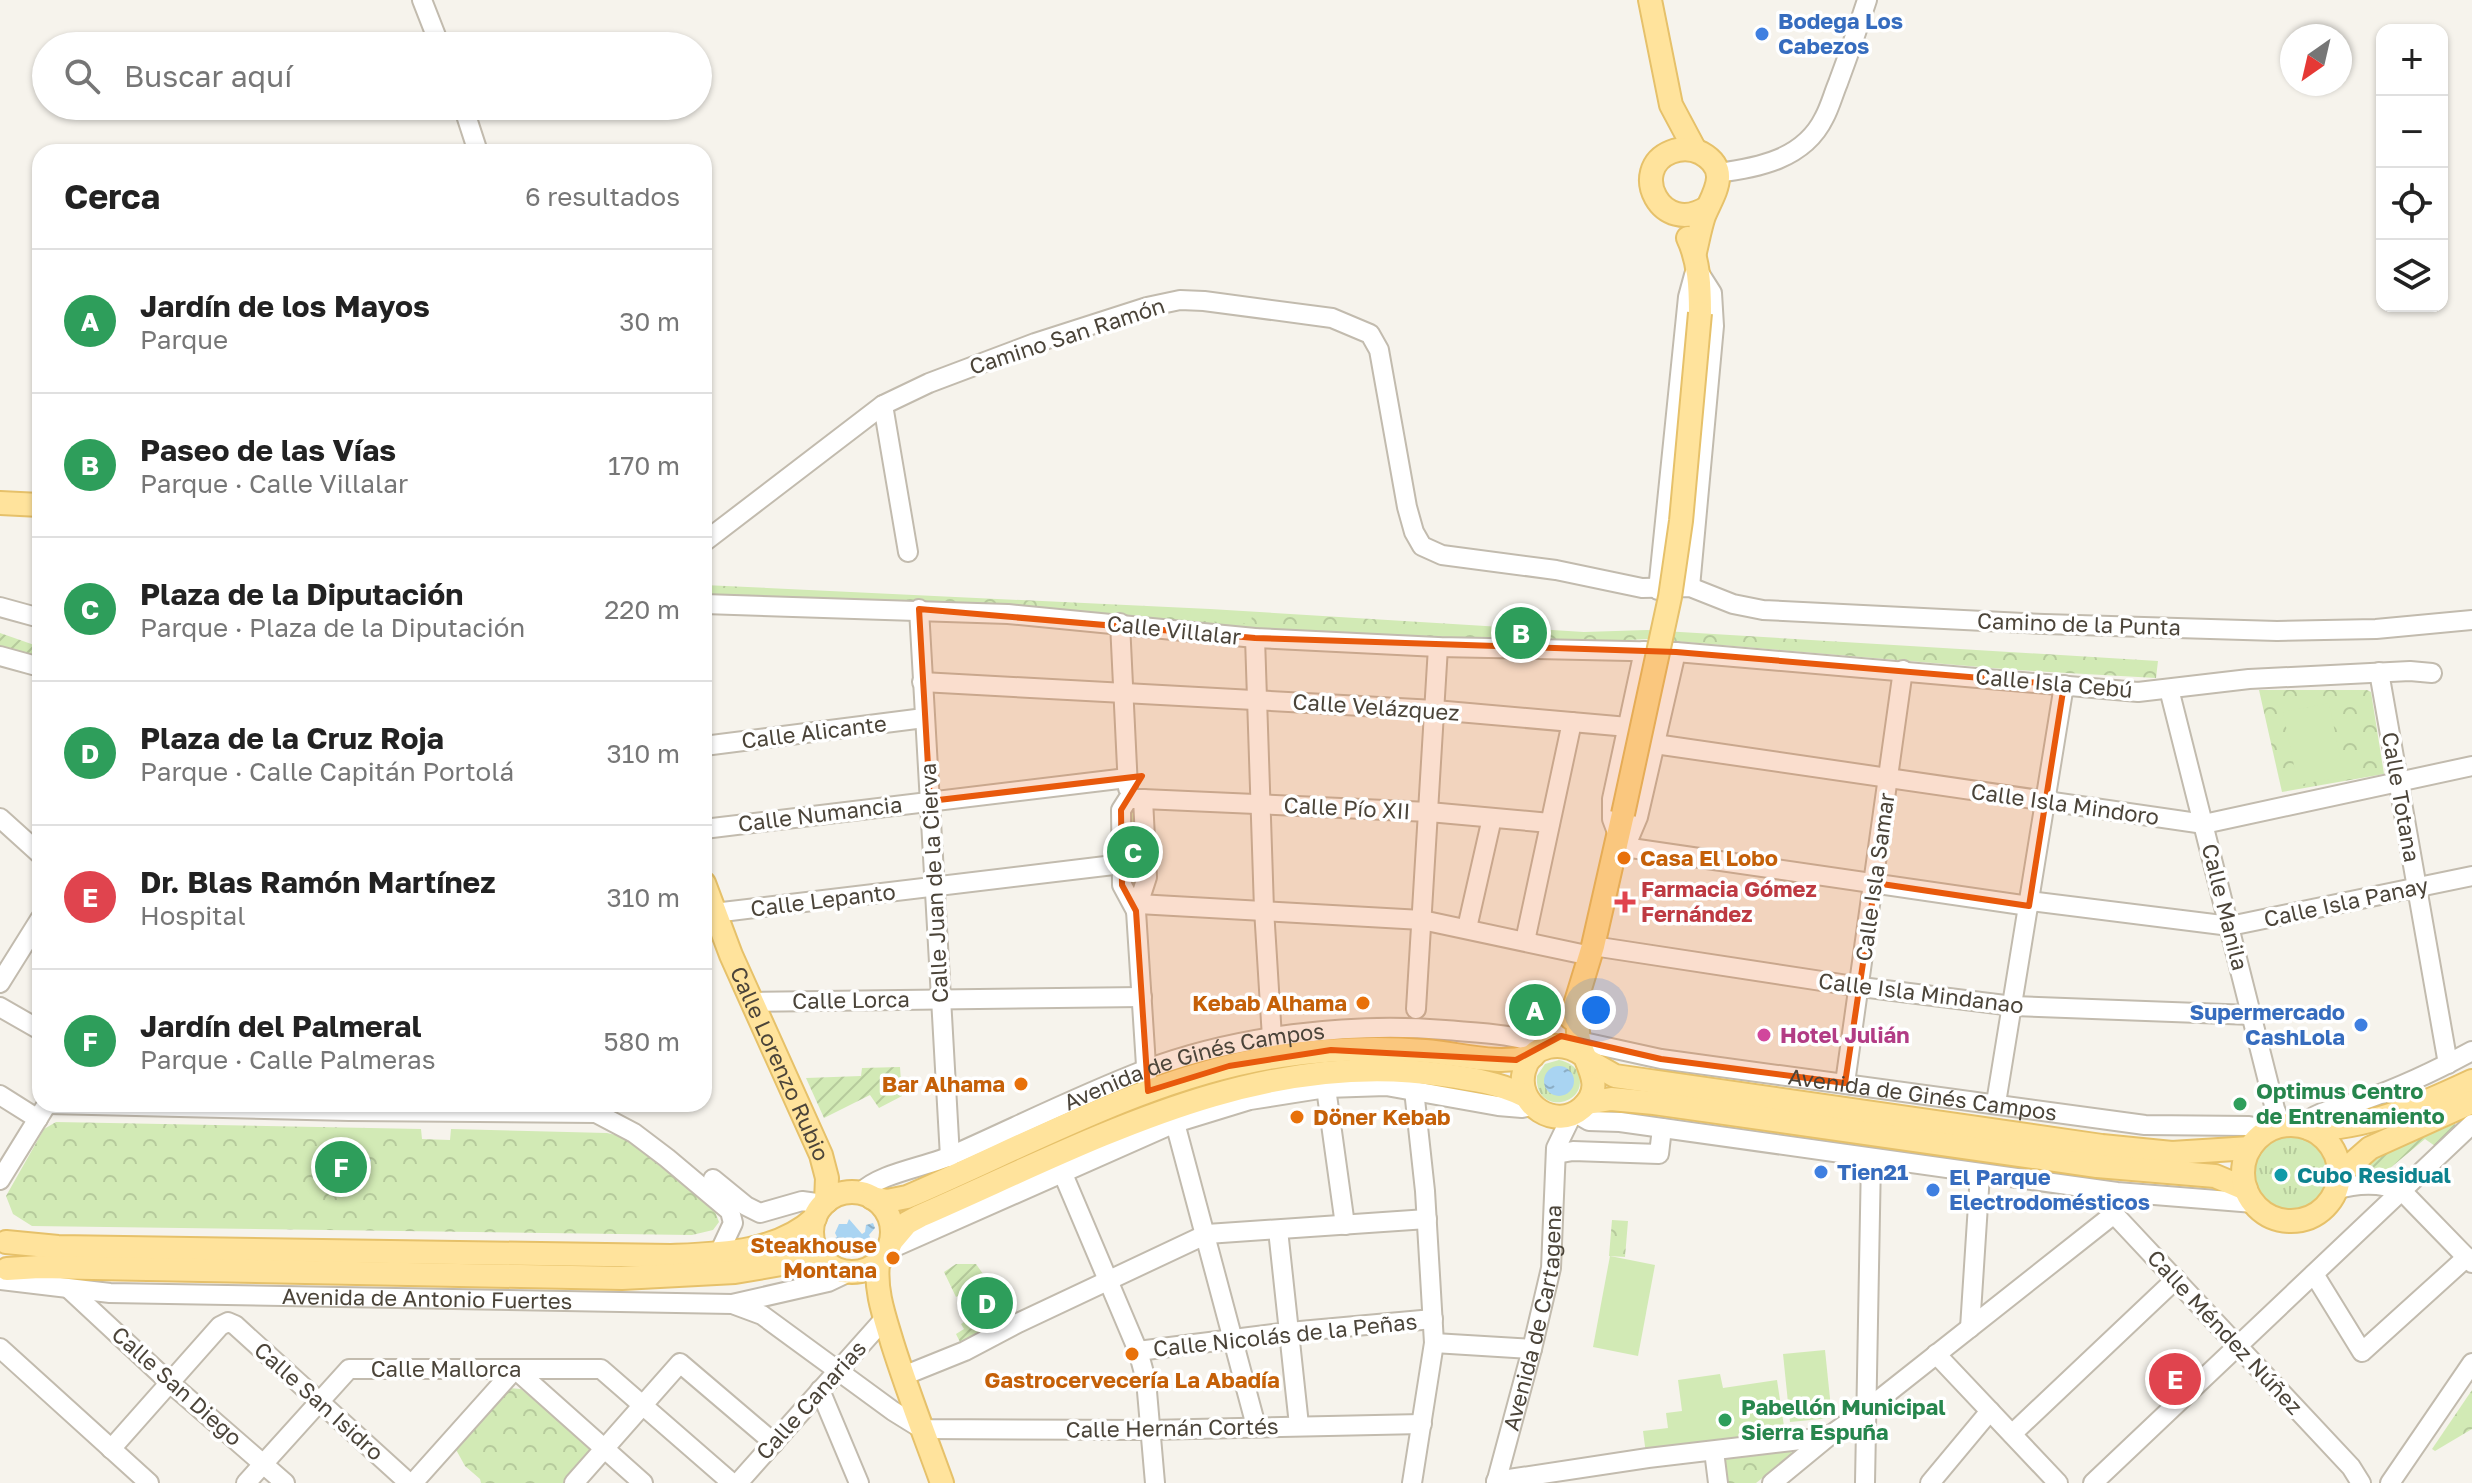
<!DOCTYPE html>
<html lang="es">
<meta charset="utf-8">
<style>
:root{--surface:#fff;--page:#f6f6f6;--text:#222;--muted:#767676;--line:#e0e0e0;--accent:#fc3f1d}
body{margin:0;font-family:"Golos Text",sans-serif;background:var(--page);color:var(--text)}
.controls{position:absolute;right:24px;top:24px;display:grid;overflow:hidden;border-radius:16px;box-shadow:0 2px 6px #0004}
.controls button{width:72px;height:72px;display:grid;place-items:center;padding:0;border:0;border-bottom:2px solid var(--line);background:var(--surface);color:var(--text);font:40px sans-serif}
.compass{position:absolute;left:2280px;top:24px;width:72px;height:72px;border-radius:50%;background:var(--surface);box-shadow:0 2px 6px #0004;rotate:214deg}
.you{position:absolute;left:1596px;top:1010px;width:28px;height:28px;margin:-20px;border:6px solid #fff;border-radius:50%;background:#1a73e8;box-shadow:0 0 0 12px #1a73e833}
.badge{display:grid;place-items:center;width:52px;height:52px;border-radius:50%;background:var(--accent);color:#fff;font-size:26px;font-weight:700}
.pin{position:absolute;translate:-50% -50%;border:4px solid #fff;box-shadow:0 2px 8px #0006}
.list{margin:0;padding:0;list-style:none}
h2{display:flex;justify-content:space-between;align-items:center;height:104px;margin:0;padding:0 32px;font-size:34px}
h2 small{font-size:26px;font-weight:400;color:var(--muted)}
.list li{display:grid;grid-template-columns:52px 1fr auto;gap:24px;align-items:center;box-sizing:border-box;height:144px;padding:0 32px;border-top:2px solid var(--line)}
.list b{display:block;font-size:30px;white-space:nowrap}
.list p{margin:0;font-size:26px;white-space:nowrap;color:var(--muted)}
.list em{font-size:26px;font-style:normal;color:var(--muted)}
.icon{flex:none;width:44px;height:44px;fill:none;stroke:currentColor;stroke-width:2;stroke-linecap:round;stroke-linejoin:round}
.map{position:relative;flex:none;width:2472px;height:1483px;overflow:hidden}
.search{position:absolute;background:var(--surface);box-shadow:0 2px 6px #0004;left:32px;top:32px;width:680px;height:88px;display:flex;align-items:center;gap:20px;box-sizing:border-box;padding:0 28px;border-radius:44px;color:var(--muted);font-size:30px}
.panel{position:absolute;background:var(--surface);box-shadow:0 2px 6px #0004;left:32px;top:144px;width:680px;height:968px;border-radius:24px}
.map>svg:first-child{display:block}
.grass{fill:url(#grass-tufts)}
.forest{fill:url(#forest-crowns)}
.garden{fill:url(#garden-furrows)}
.pitch{fill:#d2eab5}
.water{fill:url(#water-ripples)}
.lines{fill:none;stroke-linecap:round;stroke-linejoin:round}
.minor-casing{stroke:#c2bbae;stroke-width:22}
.major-casing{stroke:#e6c16a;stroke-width:26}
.minor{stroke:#fff;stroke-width:18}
.major{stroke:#ffe39c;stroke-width:22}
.major-bridge-casing{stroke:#e6c16a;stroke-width:26;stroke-linecap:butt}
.major-bridge{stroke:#ffe39c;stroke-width:22}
.marked{fill:#e8590c;fill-opacity:0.2;stroke:#e8590c;stroke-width:6;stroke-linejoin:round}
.shop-dot{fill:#3f7fe0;stroke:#fff;stroke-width:3}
.food-dot{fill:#e8710a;stroke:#fff;stroke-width:3}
.health-dot{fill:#e0444e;stroke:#fff;stroke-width:3}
.hotel-dot{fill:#d1479c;stroke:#fff;stroke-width:3}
.leisure-dot{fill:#2e9e5b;stroke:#fff;stroke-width:3}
.culture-dot{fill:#0f9aa8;stroke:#fff;stroke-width:3}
.labels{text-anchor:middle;stroke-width:7;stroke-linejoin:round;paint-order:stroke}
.shop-label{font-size:22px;font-weight:bold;fill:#366cbe;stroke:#fff;text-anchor:start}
.street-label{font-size:22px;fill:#4b4439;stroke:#fff}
.food-label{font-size:22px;font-weight:bold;fill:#c56008;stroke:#fff;text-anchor:end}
.health-label{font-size:22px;font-weight:bold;fill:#be3a42;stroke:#fff;text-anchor:start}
.hotel-label{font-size:22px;font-weight:bold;fill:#b23c85;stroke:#fff;text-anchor:start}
.leisure-label{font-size:22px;font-weight:bold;fill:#27864d;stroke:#fff;text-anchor:start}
.culture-label{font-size:22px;font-weight:bold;fill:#0d838f;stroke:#fff;text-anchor:start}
</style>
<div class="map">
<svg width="2472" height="1483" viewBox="0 0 2472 1483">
<defs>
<pattern id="grass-tufts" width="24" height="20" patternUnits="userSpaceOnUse" patternTransform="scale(2)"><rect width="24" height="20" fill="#d2eab5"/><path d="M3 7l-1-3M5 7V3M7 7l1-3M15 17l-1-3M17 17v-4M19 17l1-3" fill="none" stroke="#b6ca9c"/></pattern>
<pattern id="forest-crowns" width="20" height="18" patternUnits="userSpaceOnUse" patternTransform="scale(2)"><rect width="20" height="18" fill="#d2eab5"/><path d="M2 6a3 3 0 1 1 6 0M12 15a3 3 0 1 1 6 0" fill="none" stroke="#b6ca9c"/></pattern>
<pattern id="garden-furrows" width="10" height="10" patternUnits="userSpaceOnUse" patternTransform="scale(2)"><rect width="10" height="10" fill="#d2eab5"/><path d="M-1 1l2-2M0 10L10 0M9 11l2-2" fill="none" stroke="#b6ca9c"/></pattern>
<pattern id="water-ripples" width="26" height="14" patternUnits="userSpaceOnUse" patternTransform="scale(2)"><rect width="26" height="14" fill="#a9d4f2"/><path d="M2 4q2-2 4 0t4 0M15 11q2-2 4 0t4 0" fill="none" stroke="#8caec5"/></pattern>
</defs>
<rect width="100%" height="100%" fill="#f6f3ec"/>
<!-- grass -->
<g class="grass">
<path d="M1559,1060C1568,1062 1576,1066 1579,1075C1588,1106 1534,1116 1537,1076L1545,1064Z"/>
<circle cx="2291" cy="1172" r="37"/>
</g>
<!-- forest -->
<g class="forest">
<path d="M704,585L1210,609L1584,632L1647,630L2158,661L2156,678L2016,670L1649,639L1588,642L1365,635L704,596Z"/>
<path d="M2259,690H2367L2371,692L2384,774L2282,792Z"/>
<path d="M56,1122L421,1129L422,1139L450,1140L451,1129L607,1133L620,1136L631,1143L714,1209L719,1222L713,1230L692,1235L32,1226L13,1214L6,1196L44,1129Z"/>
<path d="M1612,1220L1628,1221L1625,1257L1609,1256Z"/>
<path d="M509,1388L521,1389L592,1450L565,1483H481L480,1479L465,1466L454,1446Z"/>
<path d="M2472,1390V1429L2435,1451L2432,1449Z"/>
<path d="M1789,1449L1792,1453L1791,1456L1756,1483H1727L1723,1458Z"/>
</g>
<!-- garden -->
<g class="garden">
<path d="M0,633L40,647V658L0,649Z"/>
<path d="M1130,809L1138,816L1140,887L1137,889L1130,888L1126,816Z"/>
<path d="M1513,989L1565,1001L1554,1023L1549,1027L1508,1021Z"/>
<path d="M900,1067L902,1096L879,1108L870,1095L824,1118L806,1078L861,1076L862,1068Z"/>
<path d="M2454,1124L2456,1125L2435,1146L2425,1139L2389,1169L2364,1171V1167L2375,1158Z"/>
<path d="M956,1264H976L988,1281L996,1284L1016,1320L962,1346L956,1334L964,1329L961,1324L967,1320L964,1314L970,1309L962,1294L956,1297L944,1272Z"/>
</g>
<!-- pitch -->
<g class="pitch">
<path d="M1191,610L1252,614L1251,624L1190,620Z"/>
<path d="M2329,703L2344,776L2298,785L2283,712Z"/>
<path d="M1610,1256L1655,1265L1638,1356L1593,1347Z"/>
<path d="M1825,1350L1832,1418L1790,1422L1783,1354Z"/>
<path d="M1720,1374L1723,1388L1777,1380L1785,1433L1646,1454L1643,1431L1668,1428L1666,1413L1682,1411L1678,1380Z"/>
</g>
<!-- water -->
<g class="water">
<circle cx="1559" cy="1081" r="15"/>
<path d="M366,1152L371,1161C355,1170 339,1171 321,1168L324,1158L351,1159Z"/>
<path d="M849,1219L862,1234L865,1232L866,1225L873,1223L875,1228L869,1235L871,1239L867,1245H859V1249L851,1250L849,1246L841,1243L837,1248L833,1246L831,1240L837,1237L835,1233L839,1224H847Z"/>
</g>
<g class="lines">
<!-- minor casing -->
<g class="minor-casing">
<g id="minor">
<path d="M422,0L440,46"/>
<path d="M463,106L478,152"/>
<path d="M1717,173C1758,168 1804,159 1824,118C1830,107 1833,95 1838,83C1848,56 1858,28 1867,0"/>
<path d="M883,405L908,552"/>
<path d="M704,542L883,405L929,383L1035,343L1147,307L1180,300L1204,301L1332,318L1370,334L1379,350L1407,507L1414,532L1422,546L1442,555L1556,570L1642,588L1690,587L1733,604L1763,610L2044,624L2277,631L2376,629L2472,620"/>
<path d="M1690,587L1714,326L1712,293L1698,271"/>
<path d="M1658,590L1688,297L1694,275"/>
<path d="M704,604L1008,614L1255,638L1438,647L1676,652L2138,692L2249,679L2410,671L2432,673"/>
<path d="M0,607L40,618"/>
<path d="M919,609L950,1157"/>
<path d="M1120,623L1128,788"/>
<path d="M1255,638L1264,909L1272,1038"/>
<path d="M0,656L40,667"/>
<path d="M2379,672L2448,1064"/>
<path d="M922,682L1435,710L1628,727"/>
<path d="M2169,689L2275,1109L2282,1126"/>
<path d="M1655,744L2204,824L2472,766"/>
<path d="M704,746L924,718"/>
<path d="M1128,799H1143L1147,877L1136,911L1122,885L1121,810Z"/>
<path d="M1143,799L1429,812L1550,823"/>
<path d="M0,818L40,854"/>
<path d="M704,829L1127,778"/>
<path d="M1618,835L1612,819V799L1644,651"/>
<path d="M1624,847L2029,906"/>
<path d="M1618,856L1627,843L1638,817L1676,652"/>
<path d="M2030,901L2230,926L2472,876"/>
<path d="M1138,904L1422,920L1591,956"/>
<path d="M1136,911L1147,1081"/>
<path d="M714,913L1122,864"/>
<path d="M1467,928L1492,818"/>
<path d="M1525,941L1572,722"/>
<path d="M1593,946L1861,987L2013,1006L2252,1015"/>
<path d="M0,983L40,919"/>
<path d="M752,1002L1142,997"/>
<path d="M0,1007L40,1030"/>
<path d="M1416,1009L1438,647"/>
<path id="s1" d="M1579,1041L1661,1059L2145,1125L2249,1126L2269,1130"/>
<path d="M1845,1083L1903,670"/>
<path d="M1326,1088L1345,1225"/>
<path d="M0,1095L38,1119"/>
<path d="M1996,1103L2064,685"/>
<path d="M48,1104L349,1111L596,1113L634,1133L667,1158L730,1211L733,1223L719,1253"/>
<path d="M1575,1113L1589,1121L1620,1122L2117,1192L2254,1203"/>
<path d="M1175,1123L1256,1426"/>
<path d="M2301,1126C2319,1109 2341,1108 2364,1100C2401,1087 2437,1070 2472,1051"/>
<path d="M1556,1154L1573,1151L1659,1154L1662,1128"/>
<path d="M1063,1174L1138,1351L1146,1380L1155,1483"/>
<path d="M713,1179L746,1206L760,1213L802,1201L824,1204"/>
<path d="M0,1180L47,1104"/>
<path d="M2335,1190C2358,1183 2379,1182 2402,1191L2472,1263"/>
<path id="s2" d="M860,1193C881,1172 928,1167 955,1154C1018,1126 1080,1095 1145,1070C1235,1036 1349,1022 1445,1030C1479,1033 1514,1033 1546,1047"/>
<path d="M2114,1214L2351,1467L2361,1483"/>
<path d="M1278,1230L1299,1425"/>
<path d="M888,1250L1175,1123L1250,1100L1326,1088L1386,1086L1498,1106L1522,1108L1532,1106"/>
<path d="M2314,1274L2362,1352L2467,1257"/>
<path id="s3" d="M0,1280L110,1293L732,1304L828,1282L849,1272"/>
<path d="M69,1289L169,1382L285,1483"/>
<path d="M735,1305L762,1315L893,1411L922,1429L1149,1430L1422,1424"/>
<path d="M1970,1328L1980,1174"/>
<path d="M1434,1343L1532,1349"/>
<path d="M0,1348L149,1483"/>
<path d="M1138,1351L1289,1332L1433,1319"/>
<path d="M1936,1354L2058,1483"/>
<path d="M903,1376L965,1351L1018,1323L1207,1234L1427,1219"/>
<path d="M820,1390L859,1483"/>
<path d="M2012,1434L2176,1279"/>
<path d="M111,1449L220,1326L228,1322L235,1325L409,1483"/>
<path d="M1714,1451L1718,1483"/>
<path d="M1496,1481L1648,1458L1826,1437"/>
<path d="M246,1483L349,1369H601L732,1483"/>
<path d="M413,1483L515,1369L643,1483"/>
<path d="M574,1483L680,1363L774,1443"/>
<path d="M738,1483L885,1318"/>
<path d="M1412,1483L1434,1343L1425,1191L1414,1090"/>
<path id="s4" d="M1496,1483L1532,1349L1551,1268L1556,1148L1572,1115"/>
<path d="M1772,1483L1829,1436L1866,1410L2114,1214"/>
<path d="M1865,1483L1871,1159"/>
<path d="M1930,1483L1990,1411"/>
<path d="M2093,1483L2472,1124"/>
<path d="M2390,1483L2472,1363"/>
</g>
</g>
<!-- major casing -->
<g class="major-casing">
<g id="major">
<path d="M1650,0L1671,105L1695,150"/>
<path d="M1688,238C1699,261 1700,288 1700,313"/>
<path d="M1695,252C1698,240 1700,228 1704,216C1713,194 1732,170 1701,153C1691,148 1681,148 1671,152C1628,169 1661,238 1708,207"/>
<path d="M0,503L40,505"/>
<path id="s5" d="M704,883L731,955L821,1155L827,1178L826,1202"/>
<path d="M1577,1003C1577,1016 1577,1028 1579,1040C1584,1063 1607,1086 1582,1108C1556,1131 1515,1105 1524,1071C1531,1043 1563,1040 1583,1055"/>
<path d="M1571,1018L1593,946L1623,814"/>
<path d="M1587,1060L1615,1076L2102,1146L2172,1153L2250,1148"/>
<path d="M1587,1103L1611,1099L1654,1103L2097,1166L2215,1176L2246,1189"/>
<circle cx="2291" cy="1173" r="48"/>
<path d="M2310,1129C2367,1129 2421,1105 2472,1081"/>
<path d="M2338,1176L2370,1148L2472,1102"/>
<circle cx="852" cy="1232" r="40"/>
<path d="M872,1198L887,1201L907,1197C1029,1145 1148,1076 1280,1056C1328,1049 1376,1047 1425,1051C1462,1054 1496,1066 1533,1056"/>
<path d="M6,1242L58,1247L671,1256C721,1254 777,1253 815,1218"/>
<path d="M891,1242L907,1223L920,1216C1086,1144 1256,1047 1443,1075C1472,1079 1499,1083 1525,1096"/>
<path d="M878,1263C875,1291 884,1315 892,1342C907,1390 925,1436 942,1483"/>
<path d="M7,1269L39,1267L622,1278L735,1272L793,1262H827"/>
</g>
</g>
<!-- minor -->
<use href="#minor" class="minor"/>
<!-- major -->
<use href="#major" class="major"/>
<!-- major-bridge casing -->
<g class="major-bridge-casing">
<path id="major-bridge" d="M1623,814L1670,597L1681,521L1700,313"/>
</g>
<!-- major-bridge -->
<use href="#major-bridge" class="major-bridge"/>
</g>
<!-- marked area -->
<path class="marked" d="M919,609L1255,638L1676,652L2064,685L2029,906L1875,883L1845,1083L1661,1059L1561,1036L1516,1060L1331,1050L1229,1066L1148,1091L1136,911L1122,885L1121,810L1142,776L930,801Z"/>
<!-- markers -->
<g class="shop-dot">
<circle cx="1762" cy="34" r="8"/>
<circle cx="2361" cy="1025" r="8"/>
<circle cx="1821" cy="1172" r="8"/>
<circle cx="1933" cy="1190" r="8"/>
</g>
<g class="food-dot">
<circle cx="1624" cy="858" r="8"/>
<circle cx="1363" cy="1003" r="8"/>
<circle cx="1021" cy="1084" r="8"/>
<circle cx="1297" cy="1117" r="8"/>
<circle cx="893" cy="1258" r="8"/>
<circle cx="1132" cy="1354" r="8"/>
</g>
<path class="health-dot" d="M1621 890h8v8h8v8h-8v8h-8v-8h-8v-8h8z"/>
<circle class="hotel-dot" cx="1764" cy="1035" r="8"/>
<g class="leisure-dot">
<circle cx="2240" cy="1104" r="8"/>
<circle cx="1725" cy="1420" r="8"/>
</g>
<circle class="culture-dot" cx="2281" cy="1175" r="8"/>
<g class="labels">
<!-- shop labels -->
<g class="shop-label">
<text x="1778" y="29">Bodega Los<tspan x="1778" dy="25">Cabezos</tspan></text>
<text x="2345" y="1020" text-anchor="end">Supermercado<tspan x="2345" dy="25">CashLola</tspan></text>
<text x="1837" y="1180">Tien21</text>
<text x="1949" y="1185">El Parque<tspan x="1949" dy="25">Electrodomésticos</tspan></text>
</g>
<!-- street labels -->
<g class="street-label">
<text transform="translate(1067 336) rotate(-18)" y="8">Camino San Ramón</text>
<text transform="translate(2079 624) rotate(2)" y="8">Camino de la Punta</text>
<text transform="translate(1174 630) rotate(6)" y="8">Calle Villalar</text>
<text transform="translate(2054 683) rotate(5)" y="8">Calle Isla Cebú</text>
<text transform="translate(1376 707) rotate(4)" y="8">Calle Velázquez</text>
<text transform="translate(814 732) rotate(-7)" y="8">Calle Alicante</text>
<text transform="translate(2401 797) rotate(80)" y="8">Calle Totana</text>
<text transform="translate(2065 804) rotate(8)" y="8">Calle Isla Mindoro</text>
<text transform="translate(1347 808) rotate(3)" y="8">Calle Pío XII</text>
<text transform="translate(820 814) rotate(-7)" y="8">Calle Numancia</text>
<text transform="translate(1875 877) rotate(-82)" y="8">Calle Isla Samar</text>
<text transform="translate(934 883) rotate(-93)" y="8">Calle Juan de la Cierva</text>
<text transform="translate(823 900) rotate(-7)" y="8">Calle Lepanto</text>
<text transform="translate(2346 902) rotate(-12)" y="8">Calle Isla Panay</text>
<text transform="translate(2225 907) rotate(76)" y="8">Calle Manila</text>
<text transform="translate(1921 993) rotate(7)" y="8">Calle Isla Mindanao</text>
<text transform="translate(851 1000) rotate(-1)" y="8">Calle Lorca</text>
<text dy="8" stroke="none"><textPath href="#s5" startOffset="196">Calle Lorenzo Rubio</textPath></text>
<text dy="8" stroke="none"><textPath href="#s2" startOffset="360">Avenida de Ginés Campos</textPath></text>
<text dy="8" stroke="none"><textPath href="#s1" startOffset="348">Avenida de Ginés Campos</textPath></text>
<text dy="8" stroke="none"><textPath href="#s3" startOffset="428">Avenida de Antonio Fuertes</textPath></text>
<text dy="8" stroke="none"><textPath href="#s4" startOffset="170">Avenida de Cartagena</textPath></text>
<text transform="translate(2225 1332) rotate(47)" y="8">Calle Méndez Núñez</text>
<text transform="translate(1285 1335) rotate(-6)" y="8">Calle Nicolás de la Peñas</text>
<text x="446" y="1377">Calle Mallorca</text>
<text transform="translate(177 1386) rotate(42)" y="8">Calle San Diego</text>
<text transform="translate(811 1400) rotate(-48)" y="8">Calle Canarias</text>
<text transform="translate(319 1401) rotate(42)" y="8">Calle San Isidro</text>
<text transform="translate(1172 1428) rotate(-1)" y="8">Calle Hernán Cortés</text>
</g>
<!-- food labels -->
<g class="food-label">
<text x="1640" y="866" text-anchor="start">Casa El Lobo</text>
<text x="1347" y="1011">Kebab Alhama</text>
<text x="1005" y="1092">Bar Alhama</text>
<text x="1313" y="1125" text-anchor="start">Döner Kebab</text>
<text x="877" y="1253">Steakhouse<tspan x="877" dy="25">Montana</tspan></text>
<text x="1132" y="1388" text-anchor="middle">Gastrocervecería La Abadía</text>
</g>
<!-- health labels -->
<g class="health-label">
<text x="1641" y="897">Farmacia Gómez<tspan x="1641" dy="25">Fernández</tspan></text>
</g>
<!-- hotel labels -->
<g class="hotel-label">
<text x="1780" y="1043">Hotel Julián</text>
</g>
<!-- leisure labels -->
<g class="leisure-label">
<text x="2256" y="1099">Optimus Centro<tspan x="2256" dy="25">de Entrenamiento</tspan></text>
<text x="1741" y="1415">Pabellón Municipal<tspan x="1741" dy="25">Sierra Espuña</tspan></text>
</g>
<!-- culture labels -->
<g class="culture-label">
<text x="2297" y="1183">Cubo Residual</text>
</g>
</g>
</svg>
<div class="controls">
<button>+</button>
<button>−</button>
<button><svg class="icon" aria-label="locate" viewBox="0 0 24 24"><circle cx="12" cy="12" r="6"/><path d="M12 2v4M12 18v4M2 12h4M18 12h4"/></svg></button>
<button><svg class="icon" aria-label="layers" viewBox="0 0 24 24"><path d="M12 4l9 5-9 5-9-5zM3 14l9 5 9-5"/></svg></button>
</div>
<svg class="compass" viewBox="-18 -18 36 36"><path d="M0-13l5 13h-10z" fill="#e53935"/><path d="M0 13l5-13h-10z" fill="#767676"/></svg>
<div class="you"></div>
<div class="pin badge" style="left:1535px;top:1010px;background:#2e9e5b">A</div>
<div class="pin badge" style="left:1521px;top:633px;background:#2e9e5b">B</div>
<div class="pin badge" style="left:1133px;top:852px;background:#2e9e5b">C</div>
<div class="pin badge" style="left:987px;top:1303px;background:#2e9e5b">D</div>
<div class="pin badge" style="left:2175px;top:1379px;background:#e0444e">E</div>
<div class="pin badge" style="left:341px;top:1167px;background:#2e9e5b">F</div>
<div class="search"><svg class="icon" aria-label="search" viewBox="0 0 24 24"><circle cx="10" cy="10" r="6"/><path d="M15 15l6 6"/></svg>Buscar aquí</div>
<section class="panel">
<h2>Cerca<small>6 resultados</small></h2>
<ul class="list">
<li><span class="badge" style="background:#2e9e5b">A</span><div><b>Jardín de los Mayos</b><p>Parque</p></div><em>30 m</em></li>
<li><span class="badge" style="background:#2e9e5b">B</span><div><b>Paseo de las Vías</b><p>Parque · Calle Villalar</p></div><em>170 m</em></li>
<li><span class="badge" style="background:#2e9e5b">C</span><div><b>Plaza de la Diputación</b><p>Parque · Plaza de la Diputación</p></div><em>220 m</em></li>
<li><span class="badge" style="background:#2e9e5b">D</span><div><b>Plaza de la Cruz Roja</b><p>Parque · Calle Capitán Portolá</p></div><em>310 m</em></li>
<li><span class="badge" style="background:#e0444e">E</span><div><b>Dr. Blas Ramón Martínez</b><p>Hospital</p></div><em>310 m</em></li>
<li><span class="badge" style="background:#2e9e5b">F</span><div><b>Jardín del Palmeral</b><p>Parque · Calle Palmeras</p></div><em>580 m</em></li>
</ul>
</section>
</div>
